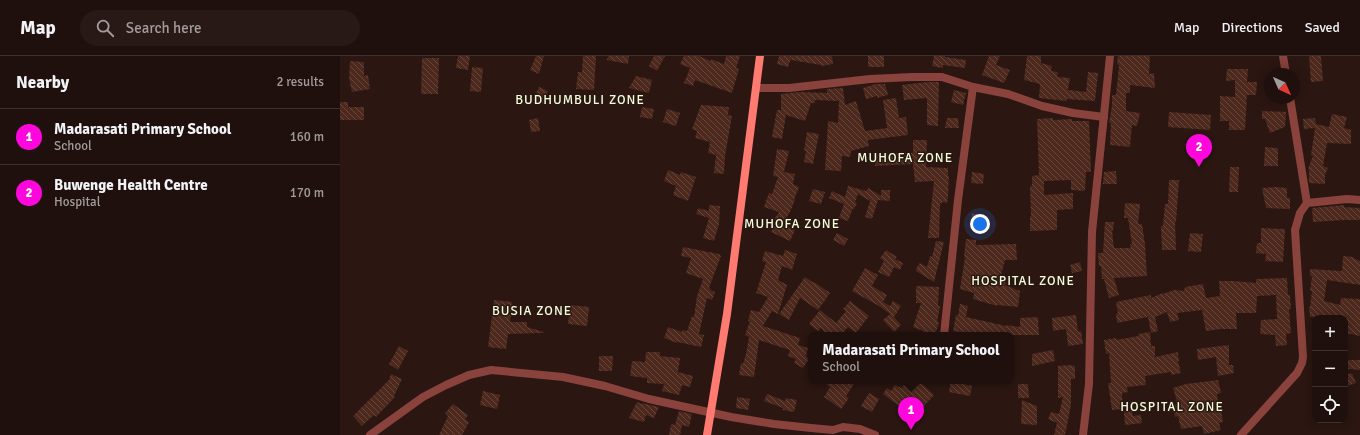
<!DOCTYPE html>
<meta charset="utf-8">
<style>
:root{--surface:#20100d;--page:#281916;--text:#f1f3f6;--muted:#a29d9d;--line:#3d302e;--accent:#fe07dc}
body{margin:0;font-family:Signika,sans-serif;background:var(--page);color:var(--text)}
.controls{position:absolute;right:12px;bottom:12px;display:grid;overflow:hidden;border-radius:8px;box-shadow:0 2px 10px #0003}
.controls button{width:36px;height:36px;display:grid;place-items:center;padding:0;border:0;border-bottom:1px solid var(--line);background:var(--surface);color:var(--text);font:20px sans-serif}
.compass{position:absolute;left:924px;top:12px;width:36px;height:36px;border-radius:50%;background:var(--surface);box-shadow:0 2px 10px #0003;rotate:135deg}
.you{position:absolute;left:640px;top:168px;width:14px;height:14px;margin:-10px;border:3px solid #fff;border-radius:50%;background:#1a73e8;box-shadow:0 0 0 6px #1a73e833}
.badge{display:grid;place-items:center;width:26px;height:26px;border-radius:50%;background:var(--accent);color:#fff;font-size:13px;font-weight:700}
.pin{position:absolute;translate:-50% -33px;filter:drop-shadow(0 1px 2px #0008)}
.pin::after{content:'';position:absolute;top:21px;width:14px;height:12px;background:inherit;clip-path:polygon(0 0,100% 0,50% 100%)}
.popup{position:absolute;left:468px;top:276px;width:206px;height:52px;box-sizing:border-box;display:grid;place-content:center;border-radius:8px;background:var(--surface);filter:drop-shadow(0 1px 3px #0005);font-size:13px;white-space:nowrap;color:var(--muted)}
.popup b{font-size:15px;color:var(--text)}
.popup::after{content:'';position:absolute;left:50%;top:100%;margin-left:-8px;border:8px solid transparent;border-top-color:var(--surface)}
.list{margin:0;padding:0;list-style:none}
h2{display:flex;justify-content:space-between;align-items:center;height:52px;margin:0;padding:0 16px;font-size:17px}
h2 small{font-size:13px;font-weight:400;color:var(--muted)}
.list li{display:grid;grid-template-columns:26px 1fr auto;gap:12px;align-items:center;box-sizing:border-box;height:56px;padding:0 16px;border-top:1px solid var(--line)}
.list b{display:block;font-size:15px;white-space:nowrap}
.list p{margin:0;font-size:13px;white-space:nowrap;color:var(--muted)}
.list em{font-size:13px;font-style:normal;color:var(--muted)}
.icon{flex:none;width:22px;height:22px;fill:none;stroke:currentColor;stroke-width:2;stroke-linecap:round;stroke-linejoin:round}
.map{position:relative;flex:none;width:1020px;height:379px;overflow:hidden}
header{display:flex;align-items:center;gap:24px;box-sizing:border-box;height:56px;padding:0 20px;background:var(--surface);border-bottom:1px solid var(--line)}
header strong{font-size:19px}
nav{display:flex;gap:22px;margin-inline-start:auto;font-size:14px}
.search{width:280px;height:36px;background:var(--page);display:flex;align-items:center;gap:10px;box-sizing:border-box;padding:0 14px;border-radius:22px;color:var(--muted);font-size:15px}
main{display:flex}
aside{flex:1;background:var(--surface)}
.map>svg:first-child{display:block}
.building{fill:url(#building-back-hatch)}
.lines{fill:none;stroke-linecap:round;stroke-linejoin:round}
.minor{stroke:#89423c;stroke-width:8}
.secondary{stroke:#ff7b72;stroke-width:8}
.labels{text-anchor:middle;stroke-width:3;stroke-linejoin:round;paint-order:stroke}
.quarter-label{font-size:13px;letter-spacing:1px;fill:#f1ffdd;stroke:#2b1611}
</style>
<header>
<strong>Map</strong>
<div class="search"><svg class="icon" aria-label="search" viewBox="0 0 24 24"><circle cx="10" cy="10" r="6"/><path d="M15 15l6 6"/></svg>Search here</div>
<nav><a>Map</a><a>Directions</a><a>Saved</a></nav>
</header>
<main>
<aside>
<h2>Nearby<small>2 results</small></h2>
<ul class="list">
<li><span class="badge">1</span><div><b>Madarasati Primary School</b><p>School</p></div><em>160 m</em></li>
<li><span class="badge">2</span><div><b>Buwenge Health Centre</b><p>Hospital</p></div><em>170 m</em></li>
</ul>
</aside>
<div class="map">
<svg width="1020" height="379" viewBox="0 0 1020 379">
<defs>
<pattern id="building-back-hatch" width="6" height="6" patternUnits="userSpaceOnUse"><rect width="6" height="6" fill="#4c281d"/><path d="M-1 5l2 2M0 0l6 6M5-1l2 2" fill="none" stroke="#67473d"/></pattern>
</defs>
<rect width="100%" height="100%" fill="#2b1611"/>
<!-- building -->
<g class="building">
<path d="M118,0H130L128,14L116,12Z"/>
<path d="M196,0H204L199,18L190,14Z"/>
<path d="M243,0H256L254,34L236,33L238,16H242Z"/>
<path d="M268,0H289L288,8L267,4Z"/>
<path d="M314,0H325L317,15L309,10Z"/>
<path d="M344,0H359L371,5V3L384,8L386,0H400L396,12L399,13L392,37L355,24L353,30L344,27L350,12L340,8Z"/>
<path d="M439,0H452L448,11L437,8Z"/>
<path d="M452,0H492L493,8L481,10V9L451,4Z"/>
<rect x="528" y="0" width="16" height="11"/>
<path d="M594,0H605V1L626,4L625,12L603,9V12L592,10Z"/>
<path d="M649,0H660L656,9L670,14L664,27L642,19Z"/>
<path d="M687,0H701V7L712,10L711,15L718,16L717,21L730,22L728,34L746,36L748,16L758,17L755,45L727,43V45L699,42L700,28L684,24Z"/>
<path d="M778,0H810L809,18L814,17L815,32L790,29V37H786V55L800,57L797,70L792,69L790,91L770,89L771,67H769L772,50V39H776L779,9L777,8Z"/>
<path d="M969,0H981L983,25L971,26Z"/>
<path d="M82,2H99L98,38H81Z"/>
<path d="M10,5L24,6V20L28,19L30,33L12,36L9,22Z"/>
<path d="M132,11L143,12L141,36L130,35Z"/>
<path d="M887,13H908L907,26H917L916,39H907L905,74H889V65H880V40L895,41V24L886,25Z"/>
<path d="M296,20L312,24L309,37L289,32Z"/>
<path d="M588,26H599L598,70L587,69V42L564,44L562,29Z"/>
<path d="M545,28L548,39L537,42V40L526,43L523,32L535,28Z"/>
<path d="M199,31L208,35L203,48L193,44Z"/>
<path d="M503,32L505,49L516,45L525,75L547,72L543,44L556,42L559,62L566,61L568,79L528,84L529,90L511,95L510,101L502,100L501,115L485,114L488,65L498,67L499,45L475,44V47H471L465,65L446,59L442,83L432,81L437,54H441V38L460,36L487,37V33Z"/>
<path d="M614,34L626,37L623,49L611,46Z"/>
<path d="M0,46H8V51H24V64H0Z"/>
<path d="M361,49L389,51L388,59L392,60L385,100L384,118L374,117L376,99L368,97L370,86L355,82L357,75L352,73Z"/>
<path d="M302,51L314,53L312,63L300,61Z"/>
<path d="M327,53L340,57L336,70L323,66Z"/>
<path d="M922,55L946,56L945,71L930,77L925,63H922Z"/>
<path d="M829,56L871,59L870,74L828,71Z"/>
<path d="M992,58L1007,61L1004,72L1011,74V88L987,87L983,110L988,112L985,119V128L969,127V113H968L973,100L971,99L975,72L964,73L963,63L975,62L976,68L989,71Z"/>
<path d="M198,62L200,75L191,76L189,64Z"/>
<path d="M607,62H618L619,72H605Z"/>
<path d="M713,62V64L732,63V65H749L751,116H746L745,135L731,134V124L704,125V139L733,137V153L717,154V174L690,175V160H691L690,130H692V120L699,119L697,63Z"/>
<path d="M467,76L479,78L473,108L464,106L466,95H464Z"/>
<path d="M573,84H587L586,111L608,112V120H609L608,140L607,147L602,146V148L600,147L599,182H588L594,125L575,126L573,108L535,110V98L573,97Z"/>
<path d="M925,91L938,92V110H924Z"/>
<path d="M437,93L449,95L444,116L455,118L453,128L459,131L454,144H455L450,156L442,168L455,174L450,185L431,176L437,165L434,164L439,156L424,151L429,137L432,138L438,121L433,120Z"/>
<path d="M890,111H899L898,136H889Z"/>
<path d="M328,114L340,119L341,116L356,121L348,145L333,139L336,130L324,125Z"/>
<path d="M776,115L777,128H763L764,116Z"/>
<path d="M632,116L644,118L643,128L631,127Z"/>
<path d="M829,124H839L836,166H835L836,194H822L821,170H823L825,148H828Z"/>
<path d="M508,130L526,135L528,132L541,140V134H550V145L538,144L532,163L525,161L530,145L518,138L515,146L517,147L514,153L513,152L508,165L499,162L504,148L489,142L492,135L505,141Z"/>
<path d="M936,131L947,132V142H950V153L926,152L922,132Z"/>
<path d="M473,133L485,136L481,148L469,145Z"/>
<path d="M785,147L800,148L798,168H802L805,188L807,220L774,222L779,239L769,242L764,223H762L761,210H759L758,197H763L765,166H774L773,175H772L774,192H791L790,188H792L788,162H784Z"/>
<path d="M369,149L380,150L379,168L374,185L363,182L369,162L356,158L358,152L369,155Z"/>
<path d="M1004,149V151L1020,152V164H1004L973,166L972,152Z"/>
<path d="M632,157L645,161L644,168L631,166Z"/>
<path d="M921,172L945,173L943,206L925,205L926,198L916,197L917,187H921Z"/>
<path d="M497,177L508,183L504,190L493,184Z"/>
<path d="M850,177L863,178L861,196L848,195Z"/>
<path d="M626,183L636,184V189L676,188L677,204H665L661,219L667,221L665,229L680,235L678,251L657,249V250L633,243L634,237L620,233L625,201L624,200Z"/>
<path d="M596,185L604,186L594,226L576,215L577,211L580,207L587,211L590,200L592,201Z"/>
<path d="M343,191L379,198L381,200L369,232L371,233L370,234L375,236L372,244L367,242L359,278L364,279L361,291L337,286V287L324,282L328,271L342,276V274L347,275L352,260L354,261L357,240L363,223L346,217L351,202L341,200Z"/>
<path d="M445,194L457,198L452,214L442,210L438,224L447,229L438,258L432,255L423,270L460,282L458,289L468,292L466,300L469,303L463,312L454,307L456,303L448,300L450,294L419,284L414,321L399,319L401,307L403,308L406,298L409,281L405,279L410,265H408L411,254L419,256L428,241L416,237L426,206L422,205L425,195L443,200Z"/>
<path d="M546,194L557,201L555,203L563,207L560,214L554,211L549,221L538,216L544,205L540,202Z"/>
<path d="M1003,200L1013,201V202L1020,205V229L987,224L984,245L1000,249L1001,242L1020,243V280L1005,277V262H992L993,259L970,261L969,251H970L972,235H970L972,220H970V213L1002,215Z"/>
<path d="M740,206L742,215L732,217L730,209Z"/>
<path d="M525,212L538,219L532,230L547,239L543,246L550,250L553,245L561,250L554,261L561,269L554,276L543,264L550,258L539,250L512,235Z"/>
<path d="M465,221L474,227V226L490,237L478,254L460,242L449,264L439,258Z"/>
<path d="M947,222L948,239H950L951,253H949L951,277L946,278L947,289L936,290L935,279L920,278L921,264L937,263L936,239L917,240L916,257H896L897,273H881L866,275L862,254L837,257L839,264L830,266L827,256L815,261L818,275L811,277L808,261L777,267L776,258L778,257L776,246L811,239V242L823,237V238L834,234L844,235L845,231L863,228L866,242L880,240L879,225H893L916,227V223Z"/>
<path d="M576,230L599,231L598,250H600L597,266H599L595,279H583V275L573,271L581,247H576Z"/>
<path d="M154,244L172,246L170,266H187V271L204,276L203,277L168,278L166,293L148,291Z"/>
<path d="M510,245L529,260L516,277L508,271L501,279H487L481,272L478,275L469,268L480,254L496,267L506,255L503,253Z"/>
<path d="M620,248L628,250L626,261L666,270V269L680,271V262L698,261L699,279H624V277L613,275L616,259L618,260Z"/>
<path d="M230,249L249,251L247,270L228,268Z"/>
<path d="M736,259L738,276L741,275L743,288L728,290L726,273L713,275L712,262Z"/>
<path d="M810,276L811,290H815V301L838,296L839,305H838L841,317L831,319V316L805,320L806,329L787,331L788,336L782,337L783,353L772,354L768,327H771L769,297L766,298L764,284L776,282V284L799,280L798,278Z"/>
<path d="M889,289V309H893L894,317L878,320L876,301L858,304L857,293Z"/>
<path d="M59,290L68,295L58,314L49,308Z"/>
<path d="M713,294L715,305L692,310V298Z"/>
<path d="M306,296H320V300L340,302L338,316L353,320L350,331L342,329L339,339L322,335L324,328L307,327V322L290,320L292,305L305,306Z"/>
<path d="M259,300H273L272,315H259Z"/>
<path d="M1008,304H1020V314L1008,313Z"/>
<path d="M730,309L735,310V323H731V349L725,379H714L717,367L708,363L711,356L719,358L723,341L718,342V310Z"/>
<path d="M1012,317L1016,327L1005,331V319Z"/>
<path d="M51,318L62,323L54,340L55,341L36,361L34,359L22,370L13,360L49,324Z"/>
<path d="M878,324L881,337L877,338L879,355H881L883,366L879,367L881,374L864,378L862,370L841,373L838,360L835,361L833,350L838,349L833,332L846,328Z"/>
<path d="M482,325H516L506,340L509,342L501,353L484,341L490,331Z"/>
<path d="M568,325H579L594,339L582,352L585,354L579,364L565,356L566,355L543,338L547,332L551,335L555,329L561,332Z"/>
<path d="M611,325H624L623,328L632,330L630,340L609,336Z"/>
<path d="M678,328H688L689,342H678Z"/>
<path d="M143,335L160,339L157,353L140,349Z"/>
<path d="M529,337L539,343L532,356L521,350Z"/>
<path d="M427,338L445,345L446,342L457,344L454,356L443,354V352L424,345Z"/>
<path d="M397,341L410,343L408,354L396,352Z"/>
<path d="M682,344L697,350V369L681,368Z"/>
<path d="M297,346L302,348V347L319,351L314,362L306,359L304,366L289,362Z"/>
<path d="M113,348L128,359L125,363L129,366L122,379H99L108,360L105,357Z"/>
<path d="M792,354L793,360L801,359L802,367L785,369L784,356Z"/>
<path d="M339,355L352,358L349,371L342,369L340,379H329L331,368L335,369Z"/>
</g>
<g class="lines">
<!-- minor -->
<g class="minor">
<path d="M943,0L946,18"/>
<path d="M416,32H449L530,23L572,21H602L633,31L668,38L702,50L733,57L764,61"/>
<path d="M950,42L967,147"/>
<path d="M604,279L618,144L633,31"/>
<path d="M30,379L83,341L106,329L129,319L151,314L223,321L265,330L309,343L391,361L434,368L471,372L493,374L503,371L520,373L535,379"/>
<path d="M743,379L749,328L752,176L770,0"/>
<path d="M901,379L957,317L962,307L963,301L955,174L960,157L967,147L1007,143L1020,144"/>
</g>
<!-- secondary -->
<path class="secondary" d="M367,379L387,258L420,0"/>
</g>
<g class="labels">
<!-- quarter labels -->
<g class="quarter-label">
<text x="240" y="48">BUDHUMBULI ZONE</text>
<text x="565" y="106">MUHOFA ZONE</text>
<text x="452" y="172">MUHOFA ZONE</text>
<text x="683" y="229">HOSPITAL ZONE</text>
<text x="192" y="259">BUSIA ZONE</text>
<text x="832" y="355">HOSPITAL ZONE</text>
</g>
</g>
</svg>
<div class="controls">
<button>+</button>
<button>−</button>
<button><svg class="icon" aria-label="locate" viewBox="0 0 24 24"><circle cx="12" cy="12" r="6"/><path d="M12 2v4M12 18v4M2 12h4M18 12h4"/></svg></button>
</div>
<svg class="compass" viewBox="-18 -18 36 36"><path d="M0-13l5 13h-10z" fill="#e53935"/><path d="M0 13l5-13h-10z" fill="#a29d9d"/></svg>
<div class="you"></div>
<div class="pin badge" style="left:571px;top:374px">1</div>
<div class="popup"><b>Madarasati Primary School</b>School</div>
<div class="pin badge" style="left:859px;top:111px">2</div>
</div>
</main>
